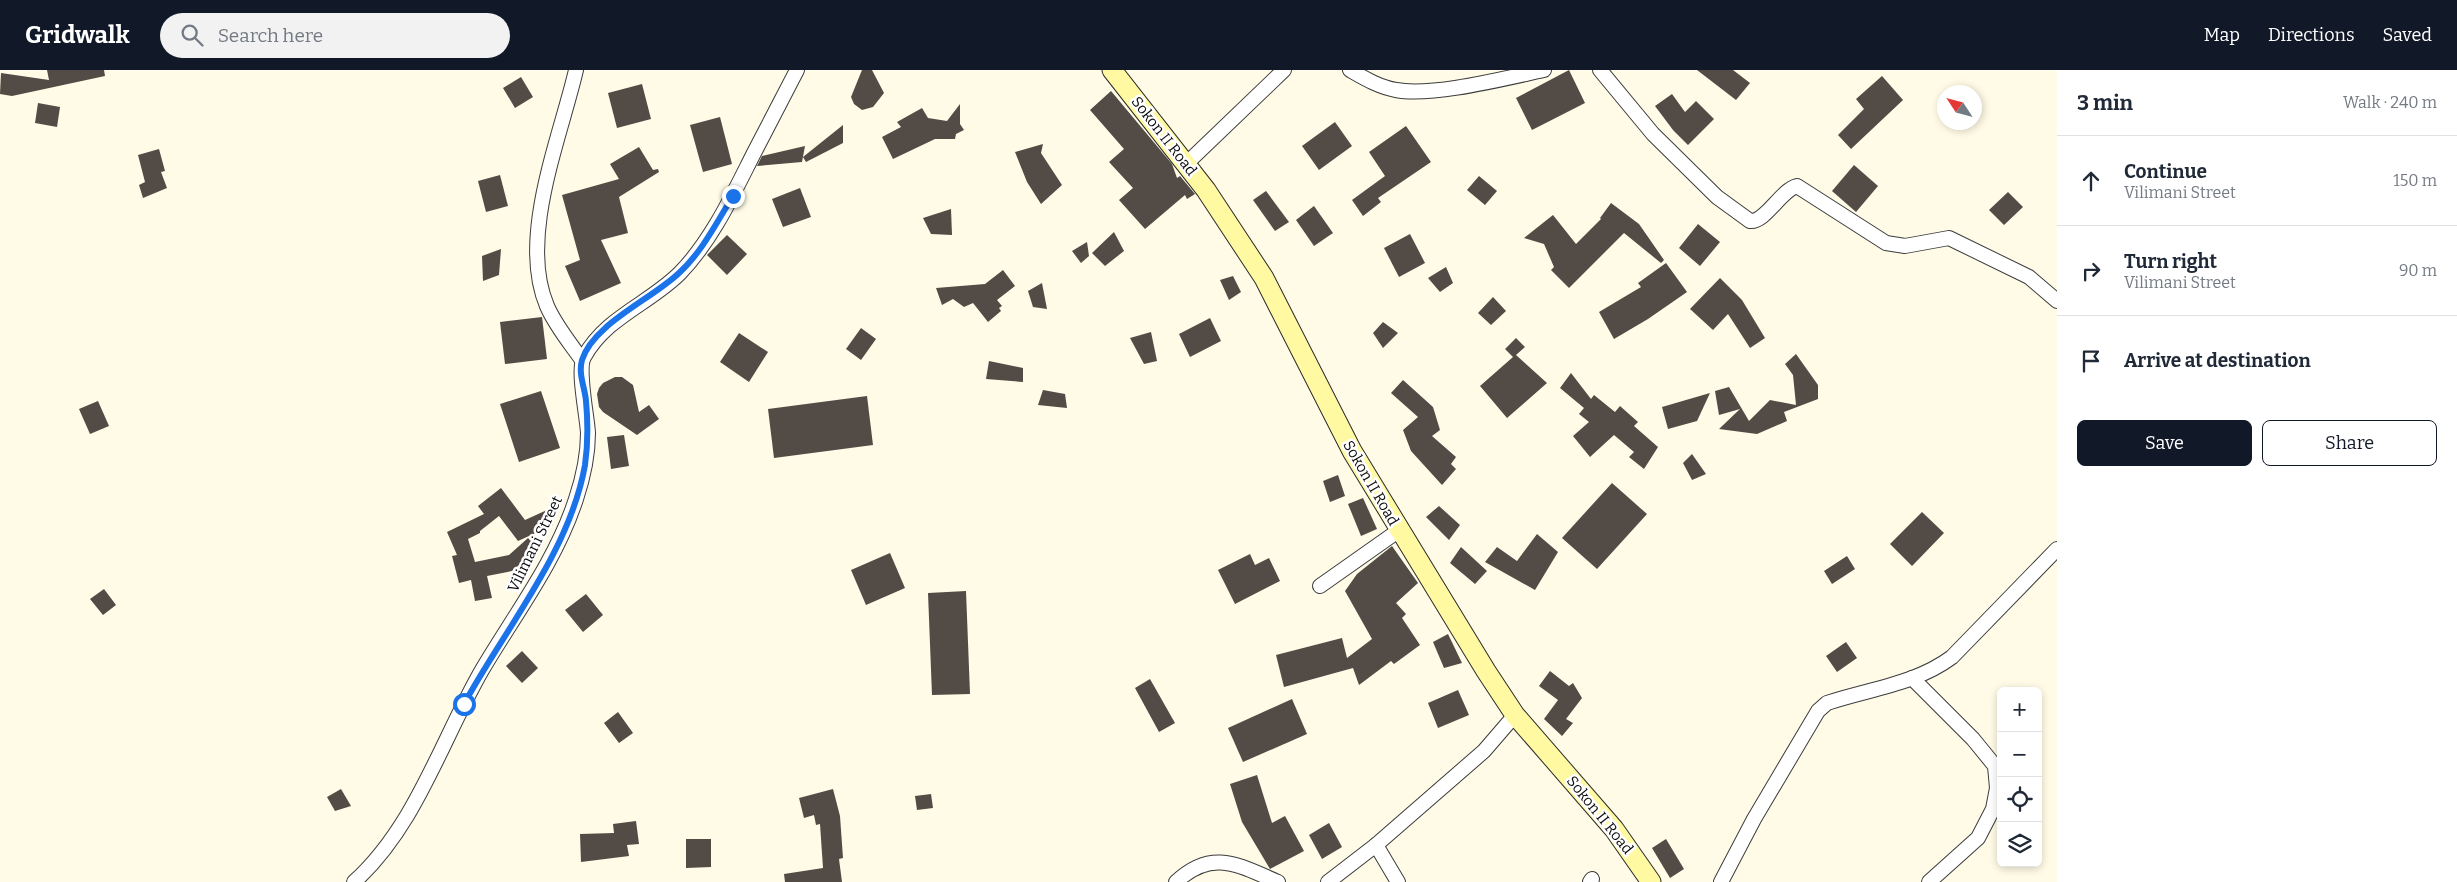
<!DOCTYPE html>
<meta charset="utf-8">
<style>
:root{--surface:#fff;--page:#f2f2f3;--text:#1f2937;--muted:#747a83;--line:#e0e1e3;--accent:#111827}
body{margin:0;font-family:Bitter,serif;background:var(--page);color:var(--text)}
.controls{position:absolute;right:15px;bottom:15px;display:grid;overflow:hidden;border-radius:8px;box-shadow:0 2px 8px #0003}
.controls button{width:45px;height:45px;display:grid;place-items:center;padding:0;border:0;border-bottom:1px solid var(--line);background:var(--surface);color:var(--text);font:25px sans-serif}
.compass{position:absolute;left:1937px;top:15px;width:45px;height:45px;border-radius:50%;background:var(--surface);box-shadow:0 2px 8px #0003;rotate:306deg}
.stop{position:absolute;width:15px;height:15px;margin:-11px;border:4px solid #1a73e8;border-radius:50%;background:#fff}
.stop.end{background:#1a73e8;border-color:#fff;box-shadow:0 1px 5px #0008}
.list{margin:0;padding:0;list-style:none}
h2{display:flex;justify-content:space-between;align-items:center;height:65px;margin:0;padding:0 20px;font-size:21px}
h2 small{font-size:16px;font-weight:400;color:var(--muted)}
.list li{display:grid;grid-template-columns:32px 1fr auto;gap:15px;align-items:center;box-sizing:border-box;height:90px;padding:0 20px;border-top:1px solid var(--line)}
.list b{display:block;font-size:19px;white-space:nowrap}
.list p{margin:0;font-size:16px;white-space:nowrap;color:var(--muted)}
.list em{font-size:16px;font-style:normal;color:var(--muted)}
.actions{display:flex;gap:10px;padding:15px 20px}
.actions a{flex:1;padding:11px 0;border:1px solid var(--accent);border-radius:8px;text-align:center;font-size:18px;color:var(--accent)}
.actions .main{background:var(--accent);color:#fff}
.icon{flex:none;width:28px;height:28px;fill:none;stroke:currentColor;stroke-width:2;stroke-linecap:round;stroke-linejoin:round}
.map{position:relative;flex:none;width:2057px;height:812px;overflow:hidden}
header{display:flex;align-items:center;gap:30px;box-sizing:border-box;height:70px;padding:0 25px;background:var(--accent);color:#fff}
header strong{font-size:24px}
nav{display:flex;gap:28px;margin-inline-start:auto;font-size:18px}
.search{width:350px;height:45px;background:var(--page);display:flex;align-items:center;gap:12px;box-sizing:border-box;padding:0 18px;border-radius:28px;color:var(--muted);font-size:19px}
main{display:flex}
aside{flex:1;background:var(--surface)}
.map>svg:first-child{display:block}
.building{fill:#524b46}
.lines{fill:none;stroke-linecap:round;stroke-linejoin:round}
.street-casing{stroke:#3c3c3c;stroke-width:16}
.secondary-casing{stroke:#2b2b2b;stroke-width:21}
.street{stroke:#fff;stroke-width:14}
.secondary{stroke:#fff9a1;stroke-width:19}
.route{stroke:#1a73e8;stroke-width:6}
.labels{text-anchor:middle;stroke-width:5;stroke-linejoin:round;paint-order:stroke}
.street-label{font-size:15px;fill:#090909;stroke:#fff}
</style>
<header>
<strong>Gridwalk</strong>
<div class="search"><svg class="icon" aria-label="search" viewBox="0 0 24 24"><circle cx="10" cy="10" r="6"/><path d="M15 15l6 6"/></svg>Search here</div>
<nav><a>Map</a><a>Directions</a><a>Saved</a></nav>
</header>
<main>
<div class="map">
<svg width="2057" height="812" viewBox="0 0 2057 812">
<rect width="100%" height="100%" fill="#fffbe6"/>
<!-- building -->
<g class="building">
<path d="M47,0H104L105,6L12,26L0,24L1,3L49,10Z"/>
<path d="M862,0H872L884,23L873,37L862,40L854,34L851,27Z"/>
<path d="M1569,0L1585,33L1532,60L1516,28Z"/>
<path d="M1697,0H1733L1750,13L1736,30Z"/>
<path d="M1882,6L1903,30L1851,79L1838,65L1864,39L1856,29Z"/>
<path d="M521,7L533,27L515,38L503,18Z"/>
<path d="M642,14L651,49L617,58L608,23Z"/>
<path d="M1111,21L1172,94L1177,108L1180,106L1195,124L1187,129L1185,125L1145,159L1119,130L1133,118L1109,92L1124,79L1090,40Z"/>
<path d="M1672,24L1685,42L1696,31L1714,49L1688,75L1673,60L1655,36Z"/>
<path d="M38,33L60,37L57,57L35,53Z"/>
<path d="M960,34V54L964,60L956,64L955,69H935L893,89L882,67L901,57L897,52L922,38L928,48L947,51Z"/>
<path d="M720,47L732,94L703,102L690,55Z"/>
<path d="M1335,52L1352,76L1319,100L1302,76Z"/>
<path d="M843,55V73L806,92L803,87Z"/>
<path d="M1406,56L1431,92L1378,128L1381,132L1363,146L1352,130L1385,106L1369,82Z"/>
<path d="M1043,74L1041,83L1062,115L1041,134L1027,112L1015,82Z"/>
<path d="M805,76L802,92L757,96L762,86Z"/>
<path d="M639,77L653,100L658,99L659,102L619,127L628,163L601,170L621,213L580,231L565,196L580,190L562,125L619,109L610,94Z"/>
<path d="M159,79L165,101L161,102L167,118L143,128L139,115L145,112L138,85Z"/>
<path d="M1854,95L1878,116L1856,142L1832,121Z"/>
<path d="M500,105L508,136L486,142L478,111Z"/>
<path d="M1479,106L1497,121L1485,135L1467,120Z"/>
<path d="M800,118L811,147L783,157L772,129Z"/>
<path d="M1266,121L1289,152L1275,161L1253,130Z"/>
<path d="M2008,122L2023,137L2004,155L1989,140Z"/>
<path d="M1611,133L1639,154L1664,190L1661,193L1624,163L1569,218L1551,200L1554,197L1544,174L1524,168L1553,145L1576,174L1601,149L1600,148Z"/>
<path d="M1314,136L1333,163L1314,176L1296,150Z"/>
<path d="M951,139L952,165L931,164L923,148Z"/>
<path d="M1698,154L1720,172L1700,196L1679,178Z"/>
<path d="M1114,162L1124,181L1105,196L1092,183Z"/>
<path d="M1410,164L1425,193L1399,207L1384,178Z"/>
<path d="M727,165L747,184L727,205L707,185Z"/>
<path d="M1087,172L1089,186L1081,193L1072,181Z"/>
<path d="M501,179L499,205L483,211L482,186Z"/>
<path d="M1666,193L1687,222L1648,249L1614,269L1599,242L1641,217L1638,213Z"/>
<path d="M1446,197L1453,213L1440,222L1428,208Z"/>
<path d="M1003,200L1015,216L997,230L1002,236L999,238L1001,241L988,252L973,233L964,237L953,229L942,235L936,218L985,214Z"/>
<path d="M1233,206L1241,222L1229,230L1220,210Z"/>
<path d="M1720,208L1742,230L1765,268L1750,278L1728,244L1713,260L1690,239Z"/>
<path d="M1042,213L1047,239L1033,237L1028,221Z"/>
<path d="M1493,227L1506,241L1491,255L1478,243Z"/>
<path d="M542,247L547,289L505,294L500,252Z"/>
<path d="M1210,248L1221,271L1190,287L1179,264Z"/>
<path d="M1383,252L1398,263L1383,278L1373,263Z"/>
<path d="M861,258L876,269L861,290L846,279Z"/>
<path d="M1151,262L1157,291L1144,294L1130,268Z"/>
<path d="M739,263L768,282L749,312L720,292Z"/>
<path d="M1516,268L1525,277L1516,285L1547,313L1507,348L1480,316L1513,287L1505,279Z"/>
<path d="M1796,284L1818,315V329L1784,342L1787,351L1757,364L1719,359L1740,339L1719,345L1715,321L1729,317L1749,351L1770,330L1796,335L1793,305L1785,294Z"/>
<path d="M989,291L1023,298V312L986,309Z"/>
<path d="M1571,303L1591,329L1594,325L1615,342L1620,336L1638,352L1634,356L1658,377L1644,399L1629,387L1634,382L1614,365L1590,387L1573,366L1589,352L1579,344L1584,338L1560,318Z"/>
<path d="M615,307H622L633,315L639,342L649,335L659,349L637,365L603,342L599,337L597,324L599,318L603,313Z"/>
<path d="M1403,310L1433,337L1440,360L1432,366L1456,387L1451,394L1456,399L1442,415L1411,381L1403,360L1418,347L1391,323Z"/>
<path d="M1043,320L1065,324L1067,338L1038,335Z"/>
<path d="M541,321L560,378L519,392L500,334Z"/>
<path d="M1710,323L1697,351L1668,359L1662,337Z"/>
<path d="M867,326L873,375L774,388L768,339Z"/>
<path d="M98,331L109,356L90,364L79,339Z"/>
<path d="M624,365L629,396L611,399L607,367Z"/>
<path d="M1692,384L1706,404L1692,410L1683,393Z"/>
<path d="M1338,405L1345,426L1330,432L1323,411Z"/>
<path d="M1612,413L1647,444L1597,499L1562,468Z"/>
<path d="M501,418L525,450L547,440L553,455L518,471L499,446L480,461V463L468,469L475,492L509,485L528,468L538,479L512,501L487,506L492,528L475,531L471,510L459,513L452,486L457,485L447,462L484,444L478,436Z"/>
<path d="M1363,428L1377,459L1361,466L1348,434Z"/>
<path d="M1439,436L1460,455L1449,470L1426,447Z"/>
<path d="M1922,442L1944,463L1912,496L1890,474Z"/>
<path d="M1537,464L1558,482L1535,520L1485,492L1497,477L1517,491Z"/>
<path d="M1392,476L1418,513L1396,533L1406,544L1402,548L1420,575L1394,594L1391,591L1359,615L1353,598L1284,617L1276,585L1342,568L1347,588L1372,569L1345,521L1357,504Z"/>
<path d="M1461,477L1487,501L1475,514L1450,493Z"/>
<path d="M890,483L905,518L866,535L851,500Z"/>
<path d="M1250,484L1255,495L1269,488L1280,511L1235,534L1218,500Z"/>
<path d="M1847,486L1855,499L1832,514L1824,501Z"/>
<path d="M104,519L116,535L103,545L90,529Z"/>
<path d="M966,521L970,624L932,625L928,523Z"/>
<path d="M586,524L603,545L583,562L565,540Z"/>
<path d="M1448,564L1462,593L1444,598L1433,572Z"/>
<path d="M1846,572L1857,588L1837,602L1826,586Z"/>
<path d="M522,581L538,598L522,613L506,596Z"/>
<path d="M1550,601L1569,616L1573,613L1582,628L1566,649L1573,653L1562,666L1544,649L1558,630L1539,616Z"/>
<path d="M1150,609L1175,653L1159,662L1135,618Z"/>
<path d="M1458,620L1469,645L1438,658L1428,633Z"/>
<path d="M1292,629L1307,664L1243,692L1228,658Z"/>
<path d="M618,642L633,663L619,673L604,653Z"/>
<path d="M1257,705L1272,753L1285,746L1304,781L1270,799L1242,752L1230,714Z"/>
<path d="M341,719L351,736L335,741L327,727Z"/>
<path d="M833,719L840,746L843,788L839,789L842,812H785L784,804L823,798L820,754L816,755L814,745L804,748L799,728Z"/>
<path d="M931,724L933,738L917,740L915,726Z"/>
<path d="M636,751L639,774L627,775L629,786L581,792L580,764L614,763L613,754Z"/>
<path d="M1329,753L1342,777L1322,789L1309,765Z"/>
<path d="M686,769H711V797L686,798Z"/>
<path d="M1666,769L1684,799L1670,808L1652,778Z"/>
</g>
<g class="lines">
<!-- street casing -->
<g class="street-casing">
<g id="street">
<path d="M576,0C560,69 518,168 547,236C555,255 570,273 582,290"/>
<path d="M1350,0C1364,8 1379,17 1396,20C1432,27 1506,8 1544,0"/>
<path d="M1600,0L1653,64L1717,127L1750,151C1765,153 1781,120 1797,116L1886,173L1905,176L1949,168L2029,207L2057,231"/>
<path d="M1186,94L1284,0"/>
<path d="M1320,516L1398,461"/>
<path d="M1912,608L1973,669L1995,696L1997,718L1993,739L1978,768L1929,812"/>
<path d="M1376,775L1398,812"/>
<path d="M354,812C416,756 441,671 482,600C515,544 556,491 576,429C583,408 588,384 588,363C587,345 577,299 584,287C606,247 649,234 680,203C713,169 734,122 755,81C769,54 783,27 797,0"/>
<path d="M1176,812C1212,778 1238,795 1278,812"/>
<path d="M1328,812L1376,775L1484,681L1515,645"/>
<path d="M1590,812L1592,809"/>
<path d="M1721,812L1754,749L1818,641L1827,633C1869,619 1916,614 1952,587L2057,479"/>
</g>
</g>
<!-- secondary casing -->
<g class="secondary-casing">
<path id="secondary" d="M1112,0L1206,120L1264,208L1352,381L1486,601L1515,645L1614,759L1651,812"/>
</g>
<!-- street -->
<use href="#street" class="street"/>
<!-- secondary -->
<use href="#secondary" class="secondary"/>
</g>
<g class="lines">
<!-- route -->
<path class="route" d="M464,634C505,559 570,481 585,395C588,374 588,353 586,331C585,318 578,304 582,290C593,254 652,229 679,203C702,182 717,152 733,126"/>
</g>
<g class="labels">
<!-- street labels -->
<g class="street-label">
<text transform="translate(1164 66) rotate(52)" y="5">Sokon II Road</text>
<text transform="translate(1371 413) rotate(60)" y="5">Sokon II Road</text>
<text transform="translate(535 474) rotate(-64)" y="5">Vilimani Street</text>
<text transform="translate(1600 745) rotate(51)" y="5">Sokon II Road</text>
</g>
</g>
</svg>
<div class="controls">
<button>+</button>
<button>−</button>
<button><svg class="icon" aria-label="locate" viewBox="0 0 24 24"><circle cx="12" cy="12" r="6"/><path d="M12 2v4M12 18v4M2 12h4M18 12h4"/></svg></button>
<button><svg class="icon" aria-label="layers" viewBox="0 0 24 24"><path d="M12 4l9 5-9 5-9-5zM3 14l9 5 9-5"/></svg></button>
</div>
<svg class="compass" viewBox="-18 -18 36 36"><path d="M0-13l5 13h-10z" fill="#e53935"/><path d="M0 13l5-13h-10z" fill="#747a83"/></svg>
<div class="stop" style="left:464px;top:634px"></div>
<div class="stop end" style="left:733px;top:126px"></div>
</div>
<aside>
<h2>3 min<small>Walk · 240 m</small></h2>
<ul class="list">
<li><svg class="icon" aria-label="ahead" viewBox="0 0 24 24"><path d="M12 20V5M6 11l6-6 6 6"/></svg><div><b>Continue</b><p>Vilimani Street</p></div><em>150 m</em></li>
<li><svg class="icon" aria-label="right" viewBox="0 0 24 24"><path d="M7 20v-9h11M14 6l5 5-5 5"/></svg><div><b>Turn right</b><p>Vilimani Street</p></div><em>90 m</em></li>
<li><svg class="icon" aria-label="arrive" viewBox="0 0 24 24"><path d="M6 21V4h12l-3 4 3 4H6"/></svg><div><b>Arrive at destination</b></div></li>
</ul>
<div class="actions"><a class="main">Save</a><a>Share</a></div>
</aside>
</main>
